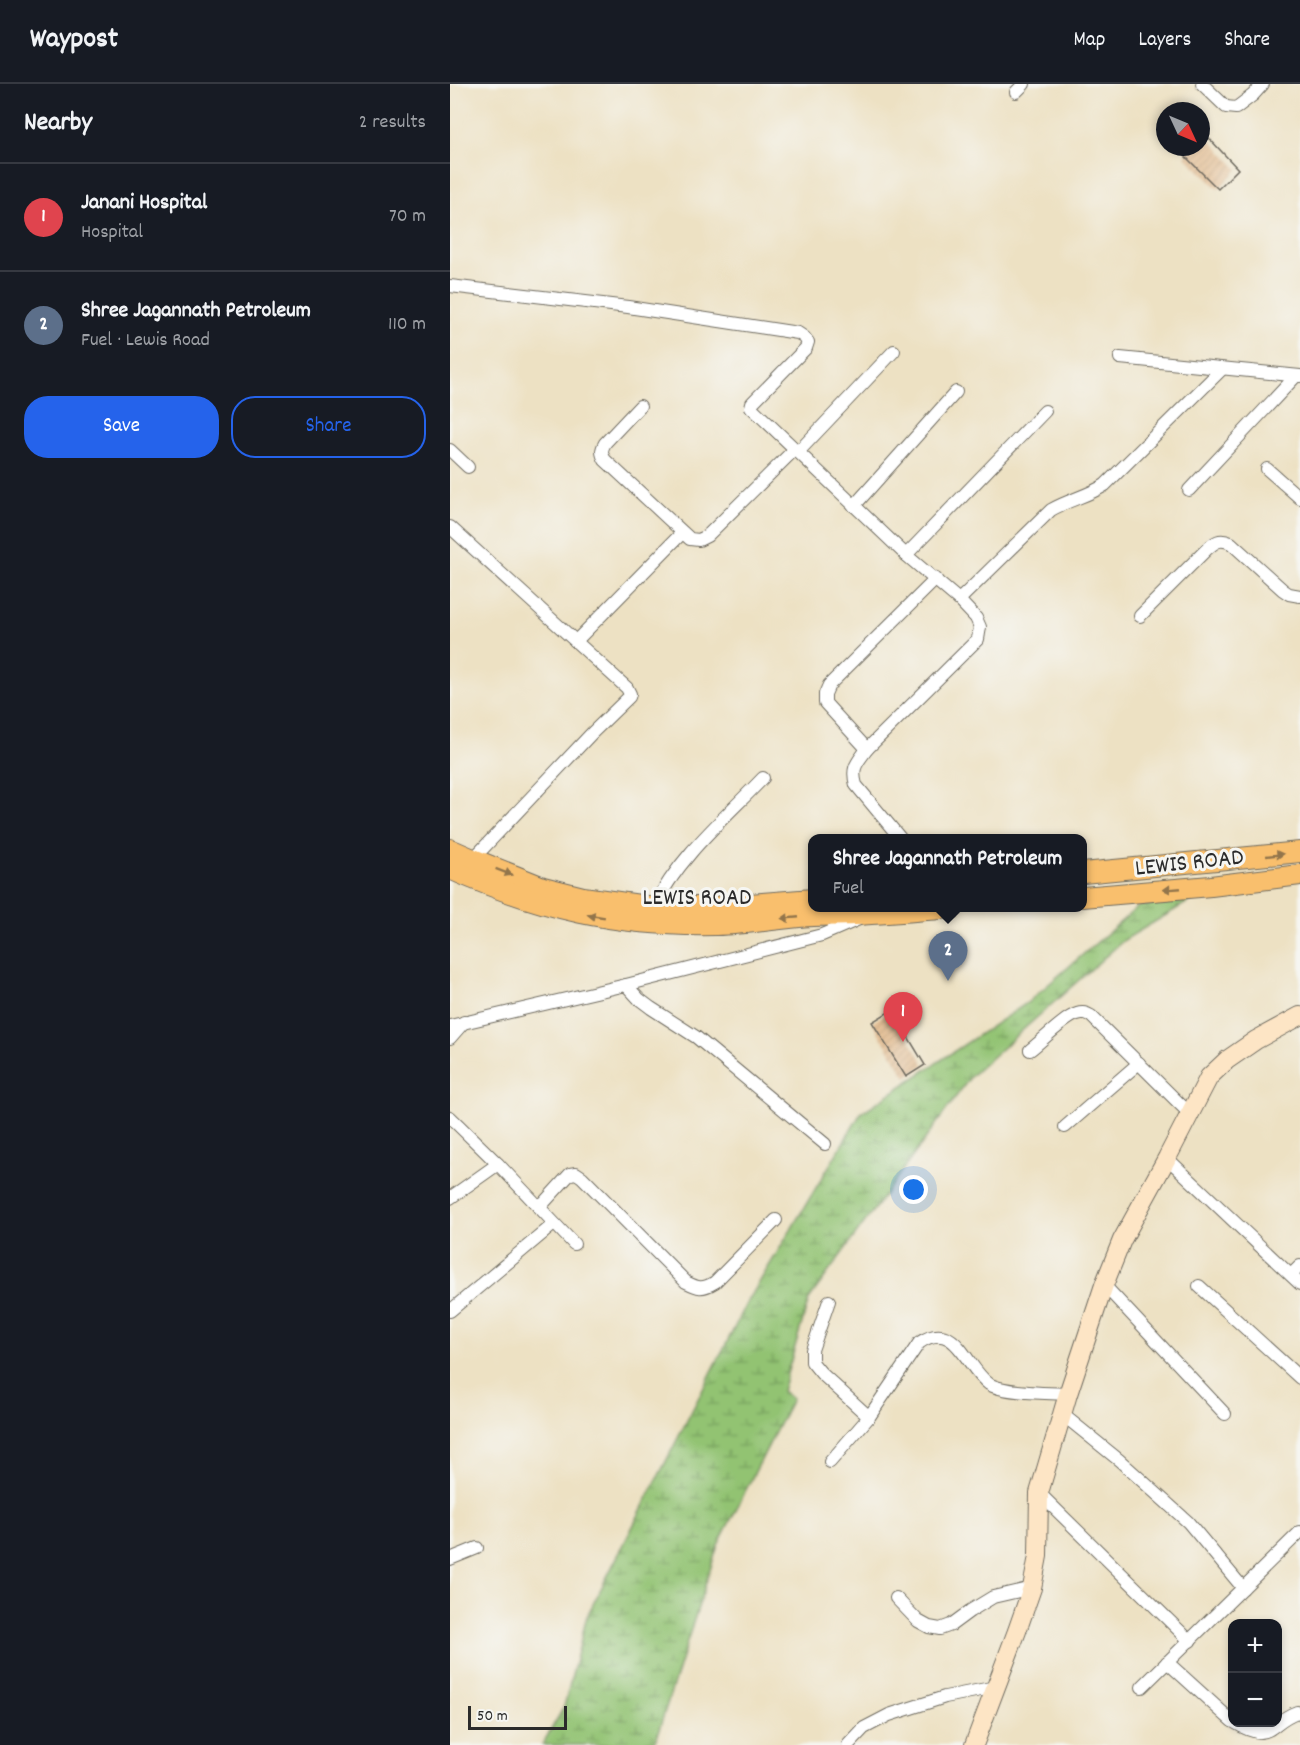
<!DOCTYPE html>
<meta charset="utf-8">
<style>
:root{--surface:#171b24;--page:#20242c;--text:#f1f3f6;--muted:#9ea1a6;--line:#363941;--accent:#2563eb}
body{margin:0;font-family:Dekko,sans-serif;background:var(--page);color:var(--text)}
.controls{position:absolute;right:18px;bottom:18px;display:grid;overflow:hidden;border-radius:12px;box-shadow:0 3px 9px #0003}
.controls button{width:54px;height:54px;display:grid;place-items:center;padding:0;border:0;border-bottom:2px solid var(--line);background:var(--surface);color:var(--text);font:30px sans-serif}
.compass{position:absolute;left:706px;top:18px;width:54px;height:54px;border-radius:50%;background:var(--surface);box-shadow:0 3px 9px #0003;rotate:134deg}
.scale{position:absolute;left:18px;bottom:15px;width:99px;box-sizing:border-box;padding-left:6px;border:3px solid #2b2b2b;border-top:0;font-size:16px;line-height:21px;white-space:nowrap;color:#2b2b2b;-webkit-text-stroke:4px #f6f6f2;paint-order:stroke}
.you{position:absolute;left:464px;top:1106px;width:21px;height:21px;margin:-15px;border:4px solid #fff;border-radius:50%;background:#1a73e8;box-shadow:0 0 0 9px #1a73e833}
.badge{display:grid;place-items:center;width:39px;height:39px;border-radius:50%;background:var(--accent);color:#fff;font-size:20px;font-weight:700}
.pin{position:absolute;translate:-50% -50px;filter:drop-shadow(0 2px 3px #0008)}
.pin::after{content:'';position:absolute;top:32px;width:21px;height:18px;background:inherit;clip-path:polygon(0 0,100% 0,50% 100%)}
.popup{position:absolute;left:358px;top:750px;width:279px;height:78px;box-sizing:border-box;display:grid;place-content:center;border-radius:12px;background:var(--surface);filter:drop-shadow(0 2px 4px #0005);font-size:20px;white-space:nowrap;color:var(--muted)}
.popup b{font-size:22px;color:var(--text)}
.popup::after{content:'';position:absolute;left:50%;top:100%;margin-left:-12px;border:12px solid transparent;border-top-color:var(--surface)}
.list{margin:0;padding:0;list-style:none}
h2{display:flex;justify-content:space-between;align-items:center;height:78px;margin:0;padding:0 24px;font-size:26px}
h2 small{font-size:20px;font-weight:400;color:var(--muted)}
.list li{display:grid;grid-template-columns:39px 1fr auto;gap:18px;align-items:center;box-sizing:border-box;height:108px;padding:0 24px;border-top:2px solid var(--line)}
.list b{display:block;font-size:22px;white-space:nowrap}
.list p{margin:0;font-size:20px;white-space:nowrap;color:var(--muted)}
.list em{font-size:20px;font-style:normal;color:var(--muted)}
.actions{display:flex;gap:12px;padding:18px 24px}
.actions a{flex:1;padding:14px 0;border:2px solid var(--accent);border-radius:24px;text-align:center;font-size:21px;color:var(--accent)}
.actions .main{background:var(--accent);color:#fff}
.map{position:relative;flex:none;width:850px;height:1661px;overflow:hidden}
header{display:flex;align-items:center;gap:36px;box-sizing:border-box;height:84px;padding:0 30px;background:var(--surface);border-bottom:2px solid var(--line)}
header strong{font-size:28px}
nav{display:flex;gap:33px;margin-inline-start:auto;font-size:21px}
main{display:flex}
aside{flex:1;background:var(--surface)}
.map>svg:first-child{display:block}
.wetland{fill:url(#wetland-marsh);stroke:#5e774e;stroke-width:1.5}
.building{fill:url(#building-hatch)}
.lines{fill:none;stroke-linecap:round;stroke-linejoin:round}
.street-casing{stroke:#6f6b60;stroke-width:14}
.secondary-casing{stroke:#6f6b60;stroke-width:20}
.primary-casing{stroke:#6f6b60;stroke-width:22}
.street{stroke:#fff;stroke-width:12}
.secondary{stroke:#fde5c5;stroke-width:18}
.primary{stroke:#f9bf6d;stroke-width:20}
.oneway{fill:#92754c}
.labels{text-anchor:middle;stroke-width:6;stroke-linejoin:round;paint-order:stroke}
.street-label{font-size:24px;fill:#2b2b2b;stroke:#f6f6f2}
</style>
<header>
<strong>Waypost</strong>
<nav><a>Map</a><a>Layers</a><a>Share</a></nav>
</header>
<main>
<aside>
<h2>Nearby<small>2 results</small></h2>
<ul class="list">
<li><span class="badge" style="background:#e0444e">1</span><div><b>Janani Hospital</b><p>Hospital</p></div><em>70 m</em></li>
<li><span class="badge" style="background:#5c6f8a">2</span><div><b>Shree Jagannath Petroleum</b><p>Fuel · Lewis Road</p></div><em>110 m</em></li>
</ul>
<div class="actions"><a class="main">Save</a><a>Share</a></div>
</aside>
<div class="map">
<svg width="850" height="1661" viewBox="0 0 850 1661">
<defs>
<pattern id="wetland-marsh" width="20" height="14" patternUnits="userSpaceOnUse" patternTransform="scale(1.5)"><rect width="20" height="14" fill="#92c372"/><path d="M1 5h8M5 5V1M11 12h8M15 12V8" fill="none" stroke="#779f5e"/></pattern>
<pattern id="building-hatch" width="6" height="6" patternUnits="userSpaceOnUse" patternTransform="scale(1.5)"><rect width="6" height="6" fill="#e2b98b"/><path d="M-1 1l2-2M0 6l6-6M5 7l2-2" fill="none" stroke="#c29f78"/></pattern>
</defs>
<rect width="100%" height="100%" fill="#f6f6f2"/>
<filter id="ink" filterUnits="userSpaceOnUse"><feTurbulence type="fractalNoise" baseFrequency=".0167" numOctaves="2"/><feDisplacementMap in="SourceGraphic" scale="12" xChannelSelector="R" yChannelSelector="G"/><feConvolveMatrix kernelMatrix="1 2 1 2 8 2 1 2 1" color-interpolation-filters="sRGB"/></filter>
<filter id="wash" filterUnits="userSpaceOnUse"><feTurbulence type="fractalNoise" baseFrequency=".008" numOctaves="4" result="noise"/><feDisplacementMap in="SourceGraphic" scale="24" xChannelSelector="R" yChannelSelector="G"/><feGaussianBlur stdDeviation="1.35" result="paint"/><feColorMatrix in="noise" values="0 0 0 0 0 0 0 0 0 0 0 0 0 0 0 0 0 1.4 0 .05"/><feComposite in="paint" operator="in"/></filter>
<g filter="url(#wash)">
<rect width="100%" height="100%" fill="#ede1c3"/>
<!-- wetland -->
<path class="wetland" d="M743,815L674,856L521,992L359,1215L332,1307L342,1315L268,1461L204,1661H92L114,1623L137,1532L298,1217L411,1029L577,919L689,822Z"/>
<g id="blocks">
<!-- building -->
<g class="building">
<path d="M756,51L788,85L768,105L735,72L744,63H751V56Z"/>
<path d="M442,926L475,981L456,993L422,938Z"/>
</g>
</g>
</g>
<g filter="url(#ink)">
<use href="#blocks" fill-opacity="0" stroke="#6f6b60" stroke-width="1.5"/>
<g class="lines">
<!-- street casing -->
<g class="street-casing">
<g id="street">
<path d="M752,0L776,23L786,24L803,11L813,0"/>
<path d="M566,8L574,0"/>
<path d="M0,202L178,223L348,249L354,253L358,258L356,264L302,319L301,323L456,471L509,516L526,534L530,543L528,555L417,665C407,679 401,683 406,701L450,754"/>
<path d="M670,274L850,292"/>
<path d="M190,322L155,359C151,366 151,369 155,376L240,455L249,456L257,452L345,365"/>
<path d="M0,366L18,383"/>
<path d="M348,368L444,267"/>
<path d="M817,385L850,414"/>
<path d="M739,406L846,292"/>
<path d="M404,422L506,308"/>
<path d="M0,443L177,604L180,610L179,613L142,649L23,775"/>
<path d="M456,471L595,327"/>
<path d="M509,516L601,426C618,416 638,412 655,401L772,285"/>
<path d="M690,532L756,466C765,458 769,454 781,459L833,506L839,510L850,512"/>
<path d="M126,557L232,449"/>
<path d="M417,665L375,619V610L379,601L486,495"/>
<path d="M204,823C229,772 275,734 313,694"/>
<path d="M176,901L189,915L201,924L246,953L375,1060"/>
<path d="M0,942L176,901L372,851L409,835"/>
<path d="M0,954L14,938"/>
<path d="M580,966C592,957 614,934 627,930C633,928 636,929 641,932L740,1030"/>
<path d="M0,1033L48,1080L124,1160"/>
<path d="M615,1043L689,979"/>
<path d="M717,1074L850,1200"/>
<path d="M0,1114L48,1080"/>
<path d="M89,1124L120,1090L126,1089L132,1093L236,1198C248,1204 252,1206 265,1198L326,1136"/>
<path d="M841,1191L850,1182"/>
<path d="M654,1201L775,1330"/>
<path d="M749,1202L850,1294"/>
<path d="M379,1217L362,1266V1278L371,1289L419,1333"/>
<path d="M0,1227L104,1140"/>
<path d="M612,1330L669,1376L738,1438L793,1504"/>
<path d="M380,1378L419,1333L469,1259C506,1233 515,1283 539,1300C553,1309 599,1309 618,1310"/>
<path d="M589,1409L740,1557"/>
<path d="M0,1475L27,1464"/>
<path d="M446,1514L468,1537L479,1543L490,1545L501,1541L520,1527L543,1513L582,1504"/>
<path d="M717,1578L782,1637"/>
<path d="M692,1603L850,1448"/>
<path d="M784,1638C822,1661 817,1639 847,1628L850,1629"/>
<path d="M398,1661L414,1644L439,1631L495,1613L546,1603"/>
</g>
</g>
<!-- secondary casing -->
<g class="secondary-casing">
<path id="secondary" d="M524,1661L567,1547L582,1504L588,1472L589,1409L618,1310L654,1201L672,1156L717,1074L759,993L777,976L806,956L850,932"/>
</g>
<!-- primary casing -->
<g class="primary-casing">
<g id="primary">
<path d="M0,765L23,775L93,803L133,813L204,823H262L363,815"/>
<path d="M0,785C90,825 168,843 266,841C298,840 330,834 362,832C381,831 401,832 421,830C448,829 476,826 503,824"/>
<path d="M633,789L850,768"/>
<path d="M633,813L761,802L850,791"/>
</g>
</g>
<!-- street -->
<use href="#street" class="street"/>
<!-- secondary -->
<use href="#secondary" class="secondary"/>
<!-- primary -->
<use href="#primary" class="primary"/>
</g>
<!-- one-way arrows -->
<defs><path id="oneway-solid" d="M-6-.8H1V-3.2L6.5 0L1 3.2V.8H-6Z" transform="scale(1.5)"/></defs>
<g class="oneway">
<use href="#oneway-solid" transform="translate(825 771) rotate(-6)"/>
<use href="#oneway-solid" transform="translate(54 788) rotate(21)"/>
<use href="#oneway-solid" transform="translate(722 805) rotate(175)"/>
<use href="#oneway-solid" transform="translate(146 832) rotate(-171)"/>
<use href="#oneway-solid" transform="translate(340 834) rotate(175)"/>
</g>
</g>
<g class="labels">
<!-- street labels -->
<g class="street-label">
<text transform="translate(739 777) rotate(-6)" y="8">LEWIS ROAD</text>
<text x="247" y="820">LEWIS ROAD</text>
</g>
</g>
</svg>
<div class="controls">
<button>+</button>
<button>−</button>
</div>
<svg class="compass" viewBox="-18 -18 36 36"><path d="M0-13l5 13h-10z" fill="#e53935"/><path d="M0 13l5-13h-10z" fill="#9ea1a6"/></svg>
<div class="scale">50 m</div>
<div class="you"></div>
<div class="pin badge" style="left:453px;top:958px;background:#e0444e">1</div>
<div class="pin badge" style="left:498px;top:897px;background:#5c6f8a">2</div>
<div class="popup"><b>Shree Jagannath Petroleum</b>Fuel</div>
</div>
</main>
